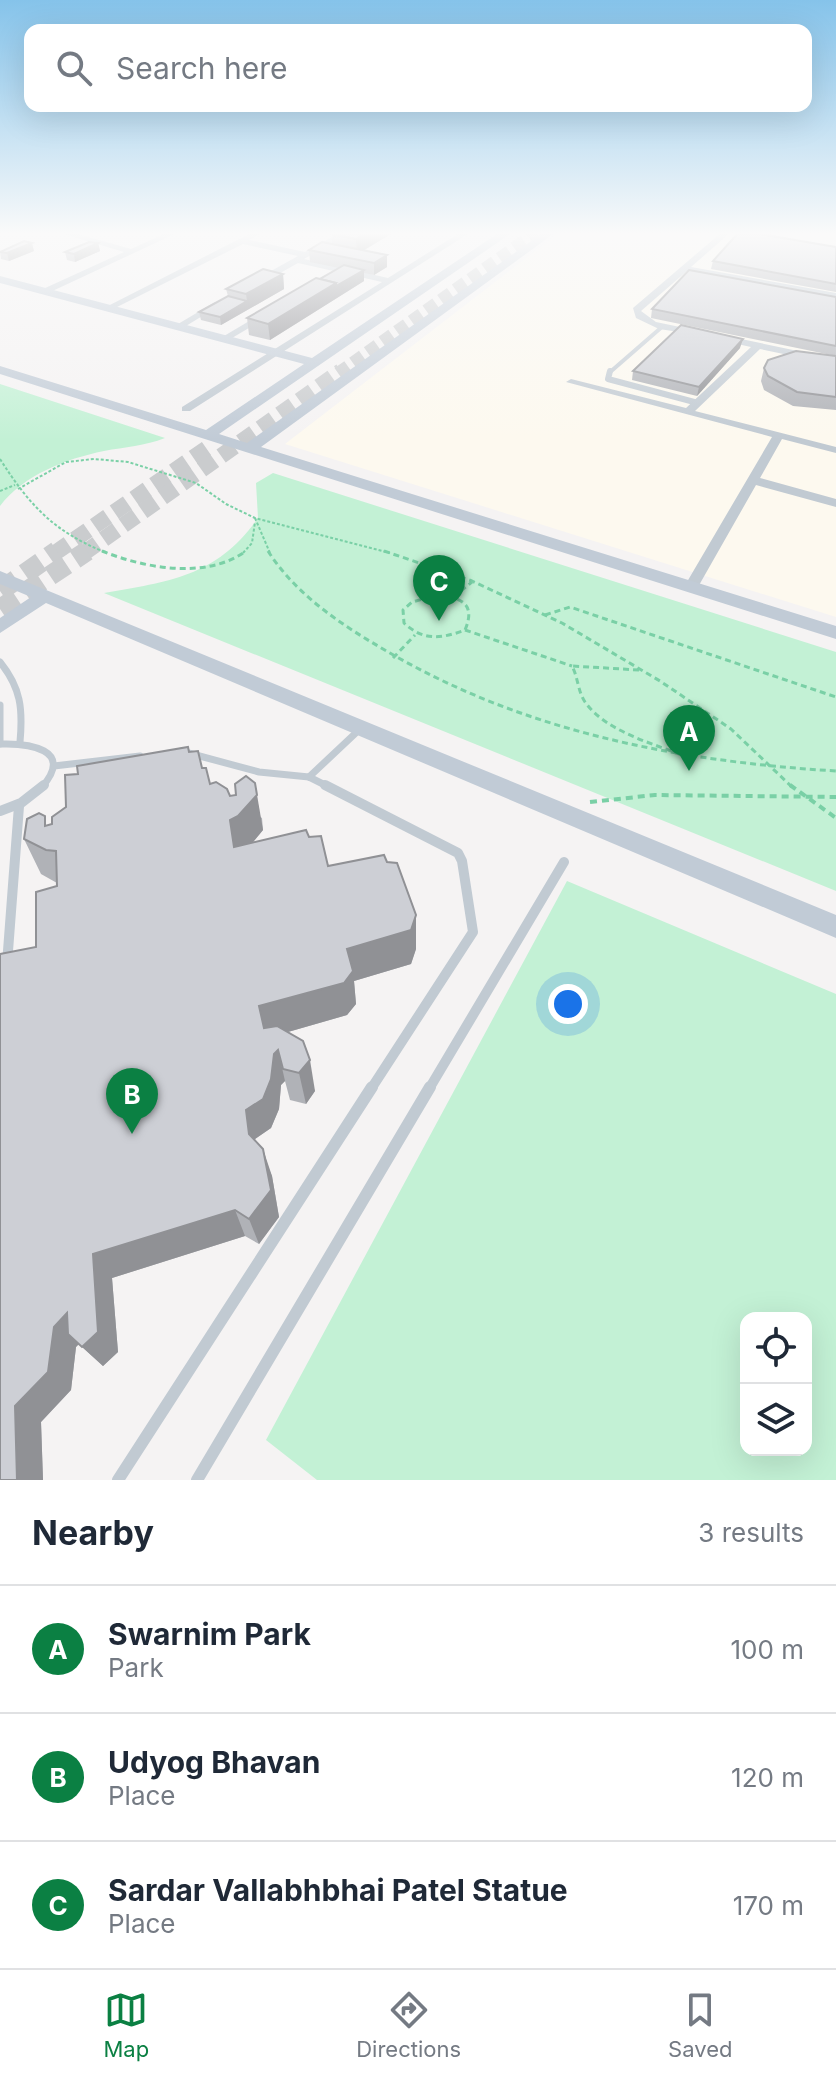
<!DOCTYPE html>
<style>
:root{--surface:#fff;--page:#f6f6f7;--text:#1f2937;--muted:#747a83;--line:#e0e1e3;--accent:#0b8043}
body{margin:0;font-family:Inter,sans-serif;background:var(--page);color:var(--text)}
.controls{position:absolute;right:24px;bottom:24px;display:grid;overflow:hidden;border-radius:16px;box-shadow:0 8px 32px #0002}
.controls button{width:72px;height:72px;display:grid;place-items:center;padding:0;border:0;border-bottom:2px solid var(--line);background:var(--surface);color:var(--text);font:40px sans-serif}
.you{position:absolute;left:568px;top:1004px;width:28px;height:28px;margin:-20px;border:6px solid #fff;border-radius:50%;background:#1a73e8;box-shadow:0 0 0 12px #1a73e833}
.badge{display:grid;place-items:center;width:52px;height:52px;border-radius:50%;background:var(--accent);color:#fff;font-size:26px;font-weight:700}
.pin{position:absolute;translate:-50% -66px;filter:drop-shadow(0 2px 4px #0008)}
.pin::after{content:'';position:absolute;top:42px;width:28px;height:24px;background:inherit;clip-path:polygon(0 0,100% 0,50% 100%)}
.list{margin:0;padding:0;list-style:none}
h2{display:flex;justify-content:space-between;align-items:center;height:104px;margin:0;padding:0 32px;font-size:34px}
h2 small{font-size:26px;font-weight:400;color:var(--muted)}
.list li{display:grid;grid-template-columns:52px 1fr auto;gap:24px;align-items:center;box-sizing:border-box;height:128px;padding:0 32px;border-top:2px solid var(--line)}
.list b{display:block;font-size:30px;white-space:nowrap}
.list p{margin:0;font-size:26px;white-space:nowrap;color:var(--muted)}
.list em{font-size:26px;font-style:normal;color:var(--muted)}
.icon{flex:none;width:44px;height:44px;fill:none;stroke:currentColor;stroke-width:2;stroke-linecap:round;stroke-linejoin:round}
.map{position:relative;flex:none;width:836px;height:1480px;overflow:hidden}
.search{position:absolute;background:var(--surface);box-shadow:0 8px 32px #0002;left:24px;right:24px;top:24px;height:88px;display:flex;align-items:center;gap:20px;box-sizing:border-box;padding:0 28px;border-radius:16px;color:var(--muted);font-size:30px}
.sheet{height:488px;background:var(--surface)}
nav{display:flex;justify-content:space-around;align-items:center;box-sizing:border-box;height:112px;border-top:2px solid var(--line);background:var(--surface);font-size:22px;color:var(--muted)}
nav a{display:grid;justify-items:center;gap:4px}
nav .on{color:var(--accent)}
.map>svg:first-child{display:block}
.commercial{fill:#fdf9ef}
.green{fill:#c3f1d5;fill-rule:evenodd}
.lines{fill:none;stroke-linecap:round;stroke-linejoin:round}
.secondary-tunnel-far2{stroke:#caccce;stroke-width:12;stroke-dasharray:12 6;stroke-linecap:butt}
.secondary-tunnel-far1{stroke:#caccce;stroke-width:16;stroke-dasharray:16 8;stroke-linecap:butt}
.secondary-tunnel{stroke:#caccce;stroke-width:20;stroke-dasharray:20 10;stroke-linecap:butt}
.path-far2{stroke:#7ad0a6;stroke-width:2;stroke-dasharray:3 2;stroke-linecap:butt}
.path-far1{stroke:#7ad0a6;stroke-width:3;stroke-dasharray:6 4;stroke-linecap:butt}
.path{stroke:#7ad0a6;stroke-width:4;stroke-dasharray:7 5;stroke-linecap:butt}
.lane-far4{stroke:#c1cad2;stroke-width:4}
.lane-far3{stroke:#c1cad2;stroke-width:6}
.lane-far2{stroke:#c1cad2;stroke-width:7}
.lane-far1{stroke:#c1cad2;stroke-width:10}
.lane{stroke:#c1cad2;stroke-width:12}
.street{fill:#c1cad2;fill-rule:evenodd}
.secondary{fill:#c1cbd6;fill-rule:evenodd}
.wall{fill:#b0b2b7}
.shaded-wall{fill:#909195}
.building{fill:#cdcfd5;stroke:#909195;stroke-width:2}
</style>
<div class="map">
<svg width="836" height="1480" viewBox="0 0 836 1480">
<rect width="100%" height="100%" fill="#f5f3f3"/>
<!-- commercial -->
<path class="commercial" d="M560,232H836V617L285,444Z"/>
<!-- green -->
<g class="green">
<path d="M0,384L165,438C145,446 125,447 104,451C65,459 24,475 0,506Z"/>
<path d="M273,473L836,652V891L104,593C169,582 218,576 258,518L256,483Z"/>
<path d="M567,881L836,994V1480H317L266,1440ZM806,1318V1450H746V1318Z"/>
</g>
<g class="lines">
<!-- secondary-tunnel-far2 -->
<path class="secondary-tunnel-far2" d="M338,373L536,232"/>
<!-- secondary-tunnel-far1 -->
<g class="secondary-tunnel-far1">
<path d="M55,553L213,444"/>
<path d="M84,553L341,371"/>
</g>
<!-- secondary-tunnel -->
<g class="secondary-tunnel">
<path d="M0,591L57,551"/>
<path d="M0,609L87,551"/>
</g>
<!-- path-far2 -->
<g class="path-far2">
<path d="M0,459C30,506 54,532 107,553"/>
<path d="M18,489L66,462L94,459L128,462L196,483L226,504L255,518L390,553"/>
<path d="M0,491L15,485"/>
<path d="M255,518L270,553"/>
<path d="M243,553L252,543L255,522"/>
</g>
<!-- path-far1 -->
<g class="path-far1">
<path d="M102,551C144,568 206,580 246,551"/>
<path d="M268,551C294,592 337,622 378,646C519,731 674,761 836,771"/>
<path d="M384,551L472,581L562,623L660,681L731,729L792,787"/>
<path d="M438,595C462,598 476,604 465,630C441,639 423,641 404,623L403,610L412,602Z"/>
<path d="M453,597L472,582"/>
<path d="M545,615L570,607L836,697"/>
<path d="M465,630L572,666"/>
<path d="M393,658L415,635"/>
<path d="M639,670L572,666C578,677 578,692 585,702C606,732 655,744 687,757"/>
</g>
<!-- path -->
<g class="path">
<path d="M790,785L836,818"/>
<path d="M590,802L655,795L836,797"/>
</g>
<!-- lane-far4 -->
<path class="lane-far4" d="M609,373L663,326"/>
<!-- lane-far3 -->
<path class="lane-far3" d="M610,371L608,379L698,403"/>
<!-- lane-far2 -->
<g class="lane-far2">
<path d="M0,662C21,688 23,709 20,742"/>
<path d="M0,705V744"/>
<path d="M0,744C28,743 75,749 42,787"/>
<path d="M181,751L259,772L309,777L360,729"/>
<path d="M54,766L140,756"/>
<path d="M309,777L329,787"/>
</g>
<!-- lane-far1 -->
<g class="lane-far1">
<path d="M325,785L458,853L462,861L473,932L371,1089"/>
<path d="M0,811L21,803L44,785"/>
<path d="M0,978L7,964L19,806"/>
<path d="M429,1089L564,862"/>
</g>
<!-- lane -->
<g class="lane">
<path d="M118,1480L372,1087"/>
<path d="M197,1480L430,1087"/>
</g>
<!-- street -->
<g class="street">
<path d="M57,232H71L131,249L168,232H179L46,294L42,291L43,289L124,252Z"/>
<path d="M253,232H264L249,240L305,252L341,232H351L304,259L388,278L461,232H471L190,411H182V407L382,282L298,263L259,285H253V281L298,256L243,244L111,310L104,308Z"/>
<path d="M722,232H731L691,267L836,293V299L687,271L641,311L656,322L699,331V335L659,329L636,318L633,308Z"/>
<path d="M215,302L222,304L181,329L173,327Z"/>
<path d="M266,311L271,314L269,316L227,341L219,339Z"/>
<path d="M722,335L836,359V365L760,349L695,411L836,447V453L782,439L760,478L836,499V507L756,485L698,587L691,591L684,587L772,437L566,382L571,379L686,408L751,347L719,340V336Z"/>
</g>
<!-- secondary -->
<g class="secondary">
<path d="M500,232H513L219,434L247,443L544,232H556L261,447L836,626V639L0,374V366L206,430L304,364L0,283V276L312,358Z"/>
<path d="M0,571L836,915V938L46,603L0,633V618L31,597L0,584Z"/>
</g>
</g>
<!-- wall -->
<g class="wall">
<path d="M335,232H394L363,251L387,267L374,275L364,273V281L270,340L249,335L247,318L339,268L310,262L309,250L332,244V234Z"/>
<path d="M98,243L100,251L75,262L67,260L65,252Z"/>
<path d="M836,247V292L711,269L713,261Z"/>
<path d="M0,251H34L9,261L1,259Z"/>
<path d="M283,274L284,289L221,325L201,320L199,312L228,296L226,289Z"/>
<path d="M836,297V410L793,406L764,390L761,381L764,368L836,356L651,318L652,309Z"/>
<path d="M740,348L697,396L632,380L633,371Z"/>
<path d="M189,752L203,768L210,784L262,818L263,830L253,842L328,866L387,862L416,915V949L411,964L354,981L356,1004L347,1015L288,1032L315,1091L306,1104L290,1100L285,1081L281,1085L279,1109L271,1128L255,1139L272,1176L279,1217L259,1244L245,1236L112,1278L118,1352L103,1366L79,1344L76,1347L71,1390L41,1422L43,1480H0L36,947L57,886V883L41,874L24,839L52,824L66,807L78,774Z"/>
</g>
<!-- shaded-wall -->
<g class="shaded-wall">
<path d="M368,232H394L357,254L356,239Z"/>
<path d="M32,243L34,251L9,261L7,253Z"/>
<path d="M98,243L100,251L75,262L74,254Z"/>
<path d="M387,255V267L374,275V263Z"/>
<path d="M364,270V281L270,340L268,324L336,283Z"/>
<path d="M283,274L284,289L221,325L220,317L247,301L246,294Z"/>
<path d="M743,339L740,348L697,396L699,387Z"/>
<path d="M255,783L263,830L245,852L234,847L230,820Z"/>
<path d="M416,915V949L411,964L354,981L356,1004L347,1015L267,1038L264,1028L259,1006L347,949Z"/>
<path d="M278,1050L285,1081L281,1085L279,1109L271,1128L255,1139L258,1162L249,1134L246,1110L274,1054Z"/>
<path d="M310,1060L315,1091L306,1104L299,1073Z"/>
<path d="M263,1149L272,1176L279,1217L259,1244L249,1219Z"/>
<path d="M235,1210L245,1236L112,1278L118,1352L103,1366L82,1347L93,1254Z"/>
<path d="M67,1313L89,1333L76,1347L71,1390L41,1422L43,1480H17L15,1406L54,1327Z"/>
</g>
<!-- building -->
<g class="building">
<path d="M335,232H368L356,239L332,234Z"/>
<path d="M739,232H748L836,247V284L713,261Z"/>
<path d="M24,241L32,243L7,253L0,252Z"/>
<path d="M89,242L98,243L74,254L65,252Z"/>
<path d="M322,242L387,255L374,263L309,250Z"/>
<path d="M344,265L364,270L336,286V283L320,279Z"/>
<path d="M263,269L283,274L246,294L226,289Z"/>
<path d="M689,270L836,297V346L652,309Z"/>
<path d="M316,278L336,283L268,324L247,318Z"/>
<path d="M228,296L247,301L220,317L199,312Z"/>
<path d="M681,325L743,339L699,387L633,371Z"/>
<path d="M796,351L836,356V397L797,392L768,376L764,368L768,360Z"/>
<path d="M188,747L189,752L198,751L202,768H206L210,784L216,782L227,789L230,796L236,795L235,784L246,776L255,783L257,795L238,816L230,820L234,847L306,830L309,837L321,836L328,866L384,855L387,862L397,863L416,915L411,930L347,949L353,971L344,983L259,1006L264,1028L277,1026L303,1041L310,1060L299,1073L283,1069L278,1050L274,1054L271,1079L263,1099L246,1110L249,1134L263,1149L271,1190L249,1219L235,1210L93,1254L98,1332L82,1347L68,1334L67,1313L54,1327L48,1372L15,1406L17,1480H0V954L36,947V892L57,886L56,851L46,850L24,839L27,819L39,813L45,816V826L52,824V817L66,807L65,775L78,774L77,766Z"/>
</g>
<!-- sky -->
<linearGradient id="sky" x2="0" y2="1"><stop stop-color="#85c3ea"/><stop offset="0.53" stop-color="#fafafa"/><stop offset="1" stop-color="#fafafa" stop-opacity="0"/></linearGradient>
<rect width="836" height="440" fill="url(#sky)"/>
</svg>
<div class="controls">
<button><svg class="icon" aria-label="locate" viewBox="0 0 24 24"><circle cx="12" cy="12" r="6"/><path d="M12 2v4M12 18v4M2 12h4M18 12h4"/></svg></button>
<button><svg class="icon" aria-label="layers" viewBox="0 0 24 24"><path d="M12 4l9 5-9 5-9-5zM3 14l9 5 9-5"/></svg></button>
</div>
<div class="you"></div>
<div class="pin badge" style="left:689px;top:771px">A</div>
<div class="pin badge" style="left:132px;top:1134px">B</div>
<div class="pin badge" style="left:439px;top:621px">C</div>
<div class="search"><svg class="icon" aria-label="search" viewBox="0 0 24 24"><circle cx="10" cy="10" r="6"/><path d="M15 15l6 6"/></svg>Search here</div>
</div>
<section class="sheet">
<h2>Nearby<small>3 results</small></h2>
<ul class="list">
<li><span class="badge">A</span><div><b>Swarnim Park</b><p>Park</p></div><em>100 m</em></li>
<li><span class="badge">B</span><div><b>Udyog Bhavan</b><p>Place</p></div><em>120 m</em></li>
<li><span class="badge">C</span><div><b>Sardar Vallabhbhai Patel Statue</b><p>Place</p></div><em>170 m</em></li>
</ul>
</section>
<nav>
<a class="on"><svg class="icon" aria-label="map" viewBox="0 0 24 24"><path d="M3 6l6-2 6 2 6-2v14l-6 2-6-2-6 2zM9 4v14M15 6v14"/></svg>Map</a>
<a><svg class="icon" aria-label="directions" viewBox="0 0 24 24"><path d="M12 3l9 9-9 9-9-9zM9 14v-3h6M13 9l2 2-2 2"/></svg>Directions</a>
<a><svg class="icon" aria-label="saved" viewBox="0 0 24 24"><path d="M7 4h10v16l-5-4-5 4z"/></svg>Saved</a>
</nav>
